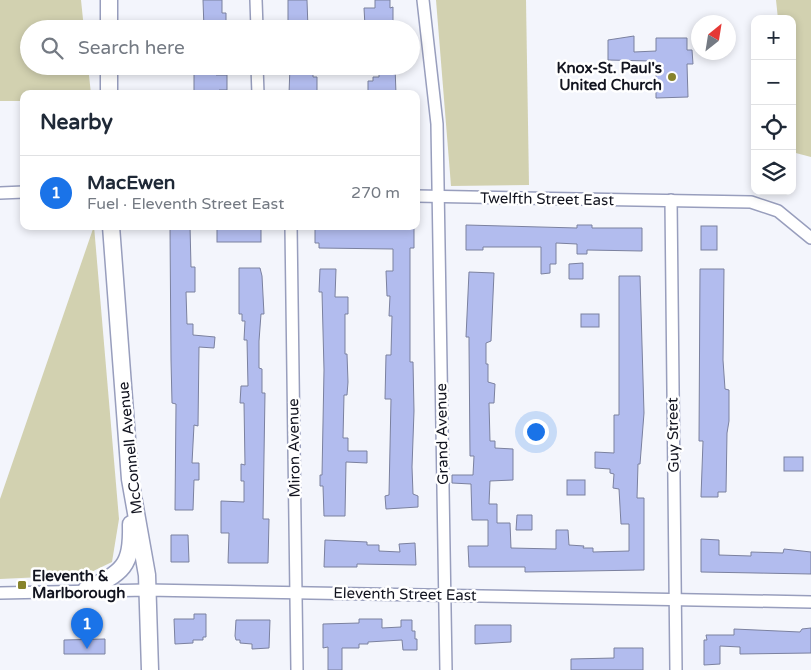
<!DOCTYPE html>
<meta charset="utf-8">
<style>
:root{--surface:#fff;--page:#f6f6f7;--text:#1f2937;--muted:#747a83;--line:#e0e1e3;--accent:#1a73e8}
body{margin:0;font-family:"Varela Round",sans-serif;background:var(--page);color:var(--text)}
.controls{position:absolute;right:15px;top:15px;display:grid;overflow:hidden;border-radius:10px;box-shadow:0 2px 8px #0003}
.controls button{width:45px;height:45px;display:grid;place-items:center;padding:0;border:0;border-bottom:1px solid var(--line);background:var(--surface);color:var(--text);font:25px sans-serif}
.compass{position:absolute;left:691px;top:15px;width:45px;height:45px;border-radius:50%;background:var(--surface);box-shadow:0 2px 8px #0003;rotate:30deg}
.you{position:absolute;left:535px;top:431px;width:18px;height:18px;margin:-12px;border:4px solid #fff;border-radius:50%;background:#1a73e8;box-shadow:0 0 0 8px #1a73e833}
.badge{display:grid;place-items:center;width:32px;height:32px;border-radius:50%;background:var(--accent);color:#fff;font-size:16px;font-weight:700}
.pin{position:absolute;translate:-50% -41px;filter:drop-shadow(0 1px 2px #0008)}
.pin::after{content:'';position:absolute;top:26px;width:18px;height:15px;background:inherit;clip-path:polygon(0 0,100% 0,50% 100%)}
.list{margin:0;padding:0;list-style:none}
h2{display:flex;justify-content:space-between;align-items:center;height:65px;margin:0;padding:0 20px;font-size:21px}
h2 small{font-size:16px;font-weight:400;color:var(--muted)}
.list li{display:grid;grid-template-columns:32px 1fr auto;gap:15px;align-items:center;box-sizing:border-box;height:75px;padding:0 20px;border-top:1px solid var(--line)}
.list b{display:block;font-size:19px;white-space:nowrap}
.list p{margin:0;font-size:16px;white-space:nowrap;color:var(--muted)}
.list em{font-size:16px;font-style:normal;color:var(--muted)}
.icon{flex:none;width:28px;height:28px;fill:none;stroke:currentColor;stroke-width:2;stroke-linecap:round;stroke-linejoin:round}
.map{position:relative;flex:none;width:811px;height:670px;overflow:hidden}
.search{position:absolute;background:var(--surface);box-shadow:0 2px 8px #0003;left:20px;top:20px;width:400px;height:55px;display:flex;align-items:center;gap:12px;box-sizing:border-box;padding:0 18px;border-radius:28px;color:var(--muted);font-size:19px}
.panel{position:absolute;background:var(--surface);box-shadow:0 2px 8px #0003;left:20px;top:90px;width:400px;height:140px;border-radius:10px}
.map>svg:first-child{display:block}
.green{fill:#d2d1b0}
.building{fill:#b2bcee;stroke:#7b819f}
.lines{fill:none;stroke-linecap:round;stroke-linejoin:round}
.street-casing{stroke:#989ebd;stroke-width:14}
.secondary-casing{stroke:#989ebd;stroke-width:19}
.street{stroke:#fff;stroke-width:11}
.secondary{stroke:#fff;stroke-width:16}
.poi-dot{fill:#87832c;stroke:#fff;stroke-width:2}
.labels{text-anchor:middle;stroke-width:5;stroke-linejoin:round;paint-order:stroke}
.poi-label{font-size:15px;font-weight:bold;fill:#12141f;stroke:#fff;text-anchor:end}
.street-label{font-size:15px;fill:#12141f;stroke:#fff}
</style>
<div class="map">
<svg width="811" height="670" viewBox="0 0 811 670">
<rect width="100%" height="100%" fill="#f3f5fc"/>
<!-- green -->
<g class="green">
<path d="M0,0H81L84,29H29V66H88L91,94H24V101H0Z"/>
<path d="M436,0H526L529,185L451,186Z"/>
<path d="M776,0H811V157L792,152V19H778Z"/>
<path d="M94,226L119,519L112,562L85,575L0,579V499Z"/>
</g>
<!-- building -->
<g class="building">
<path d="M203,0H222V13H226V29H204Z"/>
<path d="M288,0H307L308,29H288Z"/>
<path d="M375,0H390V8L393,7V24H391V29L365,26L364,8H375Z"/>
<path d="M634,36V52L656,51V38H687V50H692L693,64H687L688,97L656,98V64H651V61L608,60V40Z"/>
<path d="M194,66H216V75H227V90H219V94H194Z"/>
<path d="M290,66H313V77H317V92L289,94Z"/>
<path d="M379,66H395L396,94H368V81H373V77H379Z"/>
<path d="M466,225L577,228V225H592V228H642V251L587,250V254H577V244L556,243V264H550V273L541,274V247H483V250H466Z"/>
<path d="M170,226H190L191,267H195V292H186L187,324H193V335L215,337L214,348L199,347L198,426L194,425L192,463H199V480H194L193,510H175L176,404L172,403L171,360Z"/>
<rect x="217" y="226" width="44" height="16"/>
<path d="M315,226H414V248H410V362H413L414,411L412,467L413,494L418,496V507L386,509L385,496L389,495L391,399H385L386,355H391L392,316H389L390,296H387L386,271H393V249L319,248V243H315Z"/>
<rect x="701" y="226" width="16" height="24"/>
<path d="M583,263V279H569V264Z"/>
<path d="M239,268H260L262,276L264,314H261L259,341V368L262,369V393H265L263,519H269L268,563H228L229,533H221V501L244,502V481H241V464L245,465L244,403H240L241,386H248L247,340H244L245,321H242V314H239Z"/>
<path d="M320,269H336L335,297H348V314H345V354H347L348,382L347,395H344L343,438H348V451H367V463L346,462L345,516H324L323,486H320V475H322L324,370L322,292H319Z"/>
<path d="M700,269H724L723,360L725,389L729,390V421L727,433L726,492H718V497H701L703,441H699Z"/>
<path d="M469,272L494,273L491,341L486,343V364H488V382L495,384L494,403H489L490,441H495V448L513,449V480L490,481L489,504H497V523H510L511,548L556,549V530H568L569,545L584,546L583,548H593V552L629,551V524H621L619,489L613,488L614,474L610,473V469L595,468V452L614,453V415H619V276H640L644,413L640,464H638L637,498H644V570L525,572V567H469L468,546H488V520H472L471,484L452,483V475H473L474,456H470L469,343V337H466Z"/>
<rect x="581" y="314" width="18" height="13"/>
<rect x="784" y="457" width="19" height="14"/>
<rect x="567" y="480" width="18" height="15"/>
<path d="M517,515H532V530H516Z"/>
<path d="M171,535H188L189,562H171Z"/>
<path d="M701,539L719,540V555L751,556V552L783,553L784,549L811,552V574L701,572Z"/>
<path d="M325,540L367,542V545H379V551L400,552L399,544L415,543L416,565L357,564V567H324Z"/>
<path d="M194,614H206V637H203V640H193V643L175,644L174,619H194Z"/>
<path d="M359,619H382V628L401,627V620H412V631H415V639H417V650H403L402,640L368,642V644H359V648H342V670H328V647L323,648V624L359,623Z"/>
<path d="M236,620H270L269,648L252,649V644L240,643V640H236L235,636Z"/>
<path d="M475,625H511V642L475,644Z"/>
<path d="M811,628V653L740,654V647L720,646V664L704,665V640H707L706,635H734V629L800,632L802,629Z"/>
<path d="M105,639V654H64V640Z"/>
<path d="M614,648H643V670H571V659L614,658Z"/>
</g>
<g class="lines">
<!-- street casing -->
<g class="street-casing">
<g id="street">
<path d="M256,0L257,29"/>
<path d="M423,0L437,124L446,670"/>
<path d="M257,66L258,94"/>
<path d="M0,193L24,192"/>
<path d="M416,196L751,202L778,211L811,238"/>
<path d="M671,200L676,670"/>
<path d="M291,226L297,670"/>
<path d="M0,593L147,590L811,602"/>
</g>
</g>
<!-- secondary casing -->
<g class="secondary-casing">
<g id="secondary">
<path d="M109,0V29"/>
<path d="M109,66V94"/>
<path d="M111,226L130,479L147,575L150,670"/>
<path d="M86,590C123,572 132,567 131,524"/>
</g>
</g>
<!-- street -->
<use href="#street" class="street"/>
<!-- secondary -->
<use href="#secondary" class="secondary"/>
</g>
<!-- markers -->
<g class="poi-dot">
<circle cx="672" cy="77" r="5"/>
<rect x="17" y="580" width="10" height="10" rx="2.5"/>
</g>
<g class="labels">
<!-- poi labels -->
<g class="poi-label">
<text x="662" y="73">Knox-St. Paul's<tspan x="662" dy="17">United Church</tspan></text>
<text x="32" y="581" text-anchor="start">Eleventh &amp;<tspan x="32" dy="17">Marlborough</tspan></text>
</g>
<!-- street labels -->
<g class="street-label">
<text transform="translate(547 199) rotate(1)" y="5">Twelfth Street East</text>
<text transform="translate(442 434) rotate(-91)" y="5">Grand Avenue</text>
<text transform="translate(673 435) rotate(-91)" y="5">Guy Street</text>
<text transform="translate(130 448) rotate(-96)" y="5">McConnell Avenue</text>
<text transform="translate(294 448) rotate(-91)" y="5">Miron Avenue</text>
<text transform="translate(405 594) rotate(1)" y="5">Eleventh Street East</text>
</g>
</g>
</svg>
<div class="controls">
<button>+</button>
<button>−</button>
<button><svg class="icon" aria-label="locate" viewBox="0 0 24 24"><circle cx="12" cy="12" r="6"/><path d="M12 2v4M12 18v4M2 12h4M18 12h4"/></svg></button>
<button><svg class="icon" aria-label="layers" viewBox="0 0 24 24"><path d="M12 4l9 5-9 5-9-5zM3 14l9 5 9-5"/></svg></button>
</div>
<svg class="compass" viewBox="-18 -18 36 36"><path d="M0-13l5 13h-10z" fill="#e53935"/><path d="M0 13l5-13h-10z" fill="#747a83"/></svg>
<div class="you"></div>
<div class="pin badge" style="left:87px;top:649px">1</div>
<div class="search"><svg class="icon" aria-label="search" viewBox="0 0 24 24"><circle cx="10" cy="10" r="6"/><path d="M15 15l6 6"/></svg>Search here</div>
<section class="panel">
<h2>Nearby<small></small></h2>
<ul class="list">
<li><span class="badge">1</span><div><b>MacEwen</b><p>Fuel · Eleventh Street East</p></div><em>270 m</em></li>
</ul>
</section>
</div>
